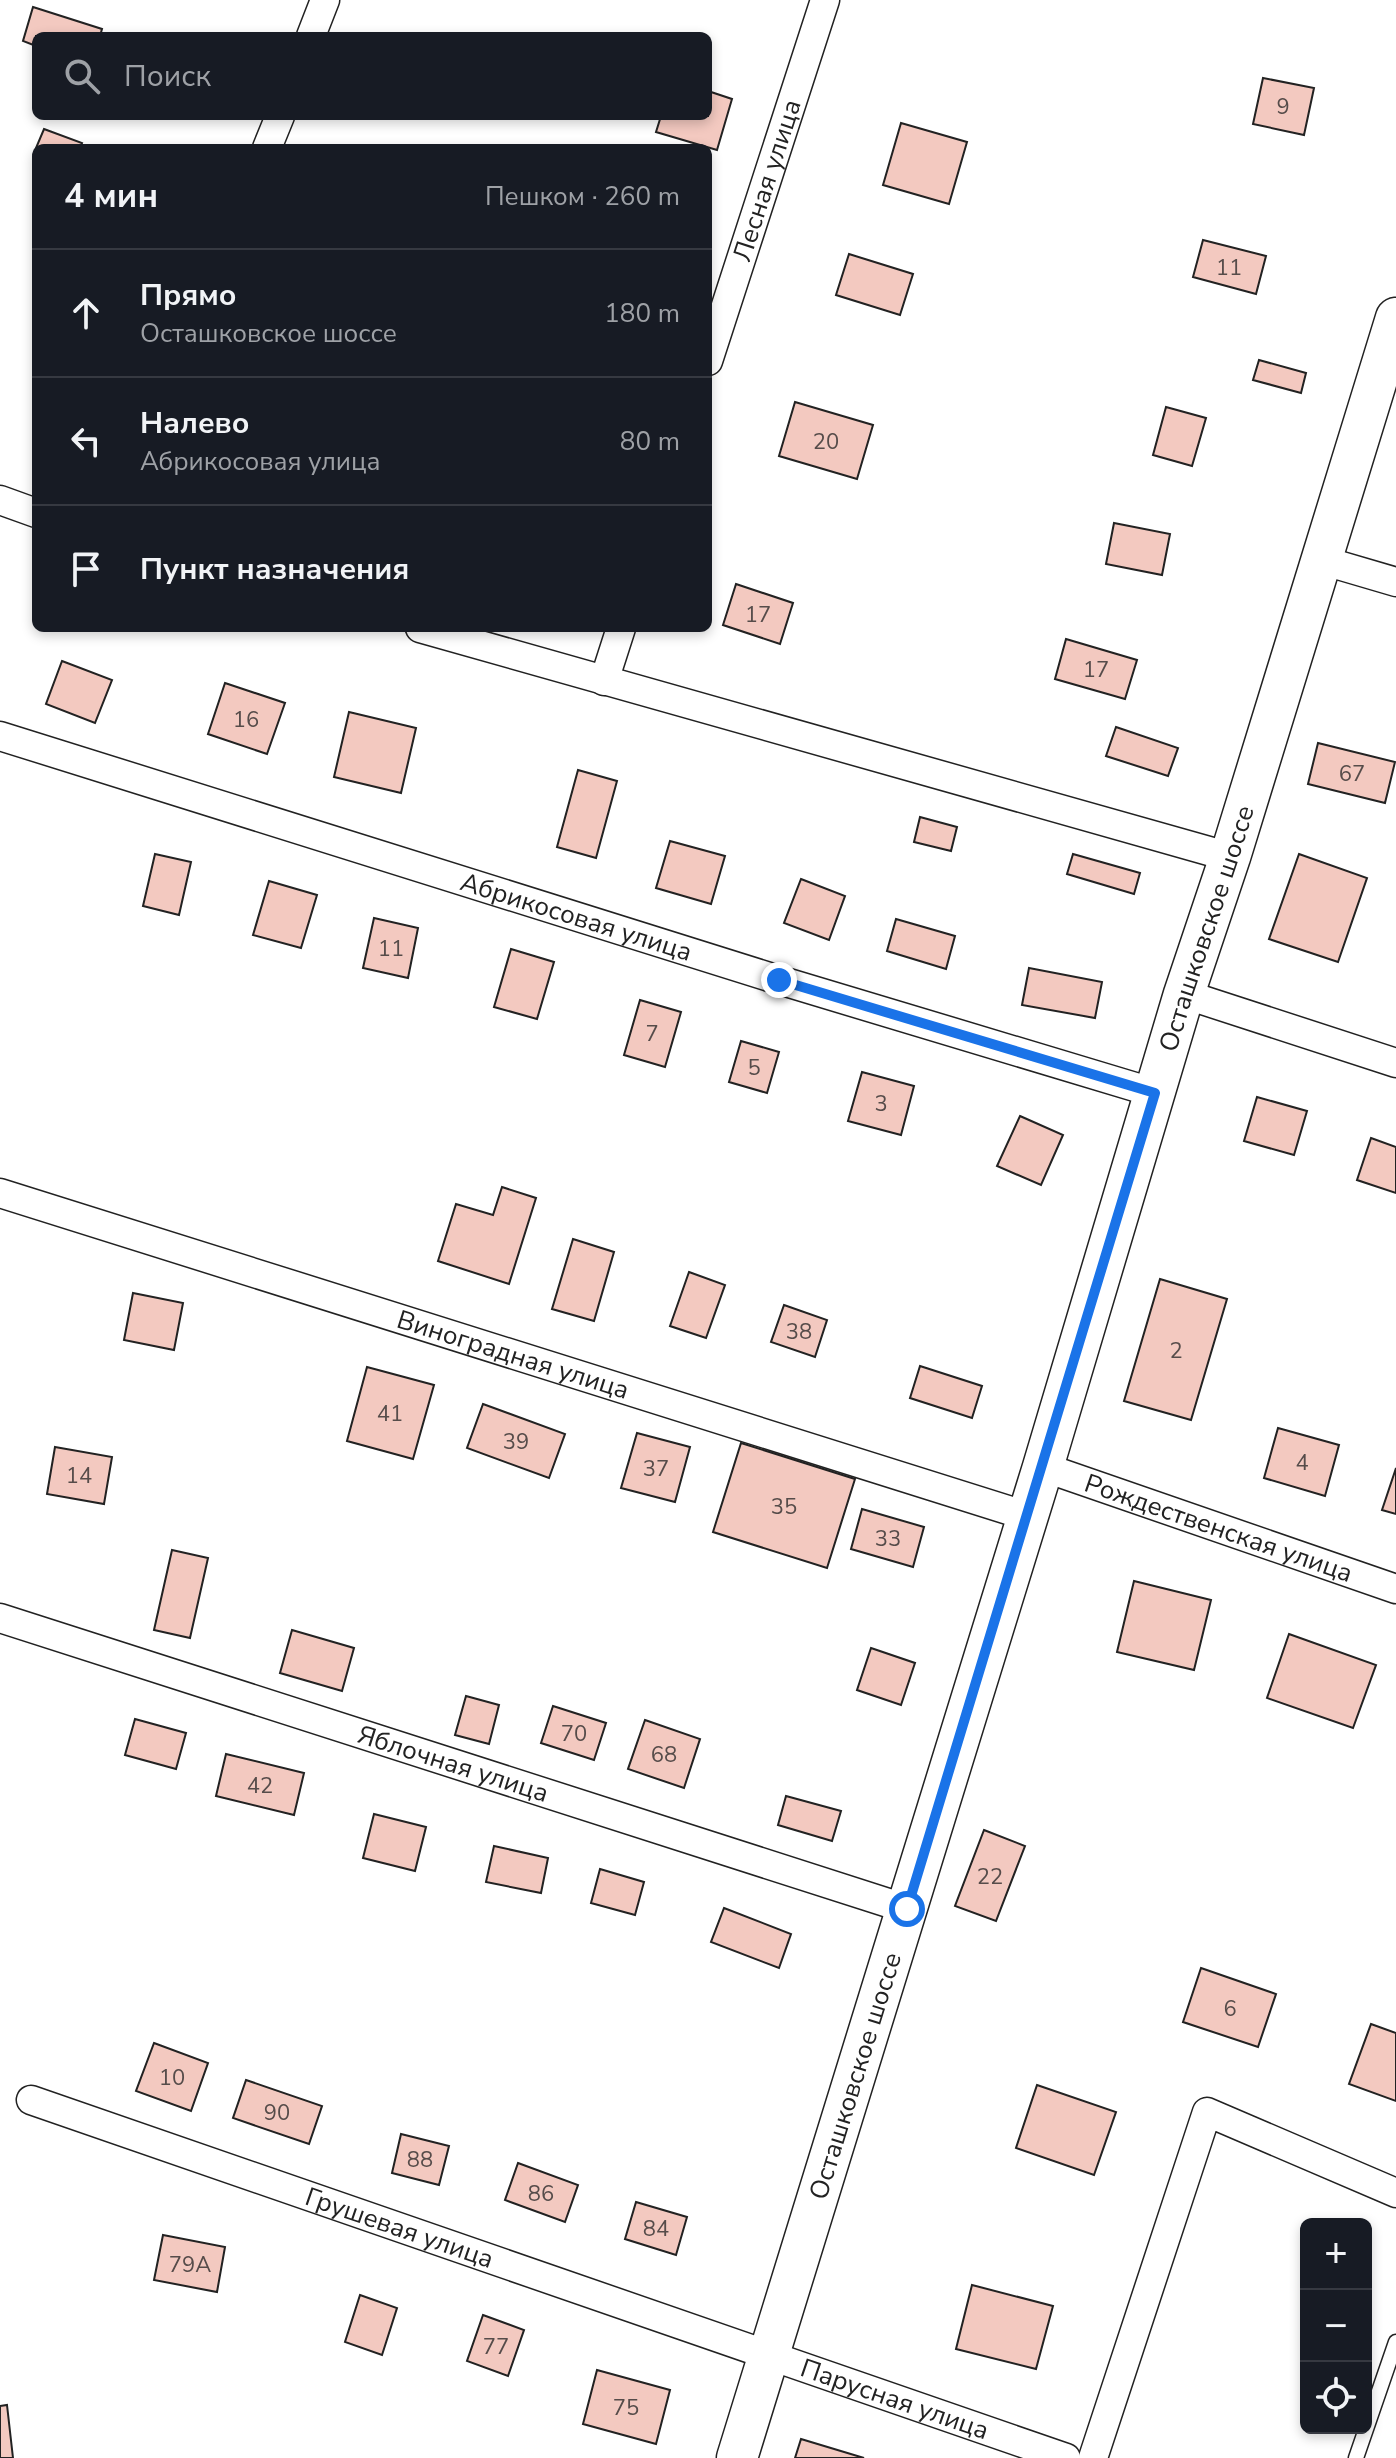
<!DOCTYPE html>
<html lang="ru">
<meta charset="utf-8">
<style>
:root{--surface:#171b24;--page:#20242c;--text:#f1f3f6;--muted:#9ea1a6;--line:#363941}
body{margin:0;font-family:"Nunito Sans",sans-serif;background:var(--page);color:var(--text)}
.controls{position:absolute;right:24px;bottom:24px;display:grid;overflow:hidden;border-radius:12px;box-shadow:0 4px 12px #0003}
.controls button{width:72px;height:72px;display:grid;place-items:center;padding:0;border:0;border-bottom:2px solid var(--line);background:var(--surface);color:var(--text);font:40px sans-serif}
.stop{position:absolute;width:24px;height:24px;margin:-18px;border:6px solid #1a73e8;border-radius:50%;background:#fff}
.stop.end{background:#1a73e8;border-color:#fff;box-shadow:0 2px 8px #0008}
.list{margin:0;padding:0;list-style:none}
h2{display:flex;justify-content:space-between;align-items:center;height:104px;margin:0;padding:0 32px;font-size:34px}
h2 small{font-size:26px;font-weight:400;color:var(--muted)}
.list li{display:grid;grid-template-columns:52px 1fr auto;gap:24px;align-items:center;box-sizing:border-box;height:128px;padding:0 32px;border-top:2px solid var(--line)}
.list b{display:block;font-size:30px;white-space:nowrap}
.list p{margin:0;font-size:26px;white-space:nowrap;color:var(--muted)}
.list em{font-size:26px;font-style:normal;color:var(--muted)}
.icon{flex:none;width:44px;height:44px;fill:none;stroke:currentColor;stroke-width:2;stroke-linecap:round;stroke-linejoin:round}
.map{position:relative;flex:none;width:1396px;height:2458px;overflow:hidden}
.search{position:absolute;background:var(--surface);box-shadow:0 4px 12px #0003;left:32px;top:32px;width:680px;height:88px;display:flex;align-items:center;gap:20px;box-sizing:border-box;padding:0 28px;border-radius:12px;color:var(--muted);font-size:30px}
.panel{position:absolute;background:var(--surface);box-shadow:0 4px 12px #0003;left:32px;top:144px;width:680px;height:488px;border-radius:12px}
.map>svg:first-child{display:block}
.building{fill:#f3c9c0;stroke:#222;stroke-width:2}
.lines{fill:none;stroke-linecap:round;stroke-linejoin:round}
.lane-casing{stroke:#222;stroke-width:17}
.street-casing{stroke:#222;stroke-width:31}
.secondary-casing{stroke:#222;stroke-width:43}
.lane{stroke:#fff;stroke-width:14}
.street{stroke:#fff;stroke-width:28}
.secondary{stroke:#fff;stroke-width:40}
.route{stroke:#1a73e8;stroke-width:10}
.labels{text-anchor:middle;stroke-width:6;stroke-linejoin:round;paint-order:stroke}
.number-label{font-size:22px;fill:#564c4a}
.street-label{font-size:26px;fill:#222;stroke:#fff}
</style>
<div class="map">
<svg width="1396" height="2458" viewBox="0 0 1396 2458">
<rect width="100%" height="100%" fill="#fff"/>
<!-- building -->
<g class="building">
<path d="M33,7L102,29L100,36H36V46L23,41Z"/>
<path d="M1263,78L1314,88L1304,135L1253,124Z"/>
<path d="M708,91L732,99L717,150L656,132L661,116H708Z"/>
<path d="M901,123L967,142L949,204L883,185Z"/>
<path d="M44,129L82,143L80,148H36Z"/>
<path d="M1203,240L1266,256L1256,294L1193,277Z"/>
<path d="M849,254L913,274L900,315L836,295Z"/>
<path d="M1259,360L1306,373L1301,393L1253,380Z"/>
<path d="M795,402L873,425L857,479L779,456Z"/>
<path d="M1166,407L1206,418L1192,466L1153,455Z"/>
<path d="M1114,523L1170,534L1162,575L1106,564Z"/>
<path d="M736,584L793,603L780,644L723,625Z"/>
<path d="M1066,639L1137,660L1125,699L1055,679Z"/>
<path d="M62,661L112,680L95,723L46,704Z"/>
<path d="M225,683L285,703L267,754L208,734Z"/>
<path d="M349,712L416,728L401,793L334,777Z"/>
<path d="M1116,727L1178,748L1168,776L1106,756Z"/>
<path d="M1318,743L1395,762L1385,803L1308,784Z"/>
<path d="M578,770L617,781L596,858L557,847Z"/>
<path d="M920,817L957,827L951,851L914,842Z"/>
<path d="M670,841L725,856L711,904L656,888Z"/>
<path d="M155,854L191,862L179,915L143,906Z"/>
<path d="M1073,854L1140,873L1134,894L1067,874Z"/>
<path d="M1299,854L1367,878L1338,962L1269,939Z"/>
<path d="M801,879L845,896L829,940L784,923Z"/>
<path d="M269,881L317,895L301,948L253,935Z"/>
<path d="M374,918L418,928L408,978L363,968Z"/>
<path d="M896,919L955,936L946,969L887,951Z"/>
<path d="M511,949L554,962L537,1019L494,1007Z"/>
<path d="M1029,968L1102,982L1095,1018L1022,1005Z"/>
<path d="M640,1000L681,1012L665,1067L624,1055Z"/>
<path d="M741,1041L779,1052L767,1093L729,1082Z"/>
<path d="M862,1072L914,1086L901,1135L848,1121Z"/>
<path d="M1257,1097L1307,1111L1294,1155L1244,1141Z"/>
<path d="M1020,1116L1063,1135L1041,1185L997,1166Z"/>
<path d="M1371,1138L1396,1147V1193L1357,1180Z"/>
<path d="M502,1187L536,1198L509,1284L438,1261L456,1204L493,1215Z"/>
<path d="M573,1239L614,1252L594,1321L552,1309Z"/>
<path d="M689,1272L725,1285L706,1338L670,1326Z"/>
<path d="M1160,1279L1227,1299L1191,1420L1124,1401Z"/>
<path d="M133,1293L183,1303L174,1350L124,1340Z"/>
<path d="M784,1305L827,1320L815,1357L771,1342Z"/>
<path d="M920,1366L982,1386L972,1418L910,1398Z"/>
<path d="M367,1367L434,1385L413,1459L347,1441Z"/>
<path d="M483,1404L565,1434L549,1478L467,1448Z"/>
<path d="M1278,1428L1339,1445L1325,1496L1264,1478Z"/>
<path d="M637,1433L690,1447L675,1502L621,1488Z"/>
<path d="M741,1443L855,1479L827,1568L713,1532Z"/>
<path d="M55,1447L112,1457L104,1504L47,1494Z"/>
<path d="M1396,1468V1514L1382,1510Z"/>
<path d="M862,1509L924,1527L913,1567L851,1549Z"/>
<path d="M172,1550L208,1558L190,1638L154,1630Z"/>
<path d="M1134,1581L1211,1600L1194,1670L1117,1652Z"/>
<path d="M292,1630L354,1648L342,1691L280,1673Z"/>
<path d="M1289,1634L1376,1665L1353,1728L1267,1698Z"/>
<path d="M871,1648L915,1663L901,1705L857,1690Z"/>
<path d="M466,1696L499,1705L489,1744L455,1735Z"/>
<path d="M553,1706L606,1723L594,1760L541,1743Z"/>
<path d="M135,1719L186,1733L176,1769L125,1755Z"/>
<path d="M645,1720L700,1739L684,1788L628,1769Z"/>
<path d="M226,1754L304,1773L294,1815L216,1796Z"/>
<path d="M786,1796L841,1811L832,1841L778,1825Z"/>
<path d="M374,1814L426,1827L415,1871L363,1858Z"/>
<path d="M984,1830L1025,1846L996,1921L955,1906Z"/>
<path d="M494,1846L548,1858L541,1893L486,1882Z"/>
<path d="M600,1869L644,1882L635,1915L591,1903Z"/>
<path d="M724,1908L791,1934L779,1968L711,1942Z"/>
<path d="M1201,1968L1276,1994L1258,2047L1183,2022Z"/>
<path d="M1371,2024L1396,2033V2101L1349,2084Z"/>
<path d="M154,2043L208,2063L191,2111L136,2091Z"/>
<path d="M246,2080L322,2106L309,2144L233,2118Z"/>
<path d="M1037,2085L1116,2112L1094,2175L1016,2148Z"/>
<path d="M401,2134L449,2146L439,2185L392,2173Z"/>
<path d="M518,2163L578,2185L565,2222L505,2200Z"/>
<path d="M636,2202L687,2217L676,2255L625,2239Z"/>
<path d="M163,2235L225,2247L217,2292L154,2280Z"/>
<path d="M972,2285L1053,2306L1036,2369L956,2349Z"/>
<path d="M360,2295L397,2308L382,2355L345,2342Z"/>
<path d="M483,2315L524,2330L508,2376L467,2361Z"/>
<path d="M597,2370L670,2390L656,2444L583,2424Z"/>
<path d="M7,2405L13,2458H0V2406Z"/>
<path d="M801,2439L864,2458H795Z"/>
</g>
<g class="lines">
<!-- lane casing -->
<g class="lane-casing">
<path id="lane" d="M1356,2458L1396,2342"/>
</g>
<!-- street casing -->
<g class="street-casing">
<g id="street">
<path d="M311,36L325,0"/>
<path d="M267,148L280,116"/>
<path id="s1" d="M708,361L825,0"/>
<path d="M0,500L36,513"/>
<path d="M1321,560L1396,582"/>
<path d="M420,628L1230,857"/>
<path d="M604,681L621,628"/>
<path id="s2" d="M0,736L779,980L1155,1093"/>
<path d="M1184,994L1396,1063"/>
<path id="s3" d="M0,1193L1027,1516"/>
<path id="s4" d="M1043,1467L1396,1589"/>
<path id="s5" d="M0,1618L907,1909"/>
<path id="s6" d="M31,2100L1066,2458"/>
<path d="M1093,2458L1207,2112L1396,2193"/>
</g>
</g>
<!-- secondary casing -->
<g class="secondary-casing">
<g id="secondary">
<path id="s7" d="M737,2458L1043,1467L1184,994L1230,857L1396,318"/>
</g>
</g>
<!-- lane -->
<use href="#lane" class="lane"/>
<!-- street -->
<use href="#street" class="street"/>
<!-- secondary -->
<use href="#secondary" class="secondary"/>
</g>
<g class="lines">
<!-- route -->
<path class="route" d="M779,980L1155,1093L907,1909"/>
</g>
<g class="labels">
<!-- number labels -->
<g class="number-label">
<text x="1283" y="114">9</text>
<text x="1229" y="275">11</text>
<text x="826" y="449">20</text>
<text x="758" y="622">17</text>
<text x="1096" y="677">17</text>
<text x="246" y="727">16</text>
<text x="1352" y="781">67</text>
<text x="391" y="956">11</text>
<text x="652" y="1041">7</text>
<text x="754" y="1075">5</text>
<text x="881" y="1111">3</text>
<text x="799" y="1339">38</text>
<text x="1176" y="1358">2</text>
<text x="390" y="1421">41</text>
<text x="516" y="1449">39</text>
<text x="1302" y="1470">4</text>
<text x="656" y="1476">37</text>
<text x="79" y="1483">14</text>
<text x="784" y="1514">35</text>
<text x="888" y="1546">33</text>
<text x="574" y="1741">70</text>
<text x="664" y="1762">68</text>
<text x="260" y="1793">42</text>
<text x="990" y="1884">22</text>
<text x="1230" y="2016">6</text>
<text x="172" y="2085">10</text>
<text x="277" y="2120">90</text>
<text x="420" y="2167">88</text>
<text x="541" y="2201">86</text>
<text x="656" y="2236">84</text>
<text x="190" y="2272">79А</text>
<text x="496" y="2354">77</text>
<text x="626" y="2415">75</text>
</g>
<!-- street labels -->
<g class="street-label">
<text dy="9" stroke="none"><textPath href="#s1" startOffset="190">Лесная улица</textPath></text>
<text dy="9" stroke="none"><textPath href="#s2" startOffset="604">Абрикосовая улица</textPath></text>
<text dy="9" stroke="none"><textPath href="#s7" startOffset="1600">Осташковское шоссе</textPath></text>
<text dy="9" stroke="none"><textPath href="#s3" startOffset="538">Виноградная улица</textPath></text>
<text dy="9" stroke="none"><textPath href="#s4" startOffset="186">Рождественская улица</textPath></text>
<text dy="9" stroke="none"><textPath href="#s5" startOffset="476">Яблочная улица</textPath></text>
<text dy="9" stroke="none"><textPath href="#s7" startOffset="400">Осташковское шоссе</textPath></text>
<text dy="9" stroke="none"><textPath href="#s6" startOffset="390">Грушевая улица</textPath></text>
<text dy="9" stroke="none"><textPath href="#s6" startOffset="914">Парусная улица</textPath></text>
</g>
</g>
</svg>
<div class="controls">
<button>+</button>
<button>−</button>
<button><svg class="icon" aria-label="locate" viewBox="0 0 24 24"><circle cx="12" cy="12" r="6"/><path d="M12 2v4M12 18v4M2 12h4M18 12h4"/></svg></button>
</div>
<div class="stop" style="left:907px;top:1909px"></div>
<div class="stop end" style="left:779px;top:980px"></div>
<div class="search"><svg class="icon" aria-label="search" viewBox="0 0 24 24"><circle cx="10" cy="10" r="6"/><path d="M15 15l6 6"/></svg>Поиск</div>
<section class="panel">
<h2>4 мин<small>Пешком · 260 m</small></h2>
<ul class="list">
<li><svg class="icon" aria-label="ahead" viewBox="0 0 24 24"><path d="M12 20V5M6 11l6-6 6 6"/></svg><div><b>Прямо</b><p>Осташковское шоссе</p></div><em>180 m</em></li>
<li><svg class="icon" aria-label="left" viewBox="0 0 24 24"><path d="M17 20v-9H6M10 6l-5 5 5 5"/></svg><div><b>Налево</b><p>Абрикосовая улица</p></div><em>80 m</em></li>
<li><svg class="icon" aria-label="arrive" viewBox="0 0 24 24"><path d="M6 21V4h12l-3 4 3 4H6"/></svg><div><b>Пункт назначения</b></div></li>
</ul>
</section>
</div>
